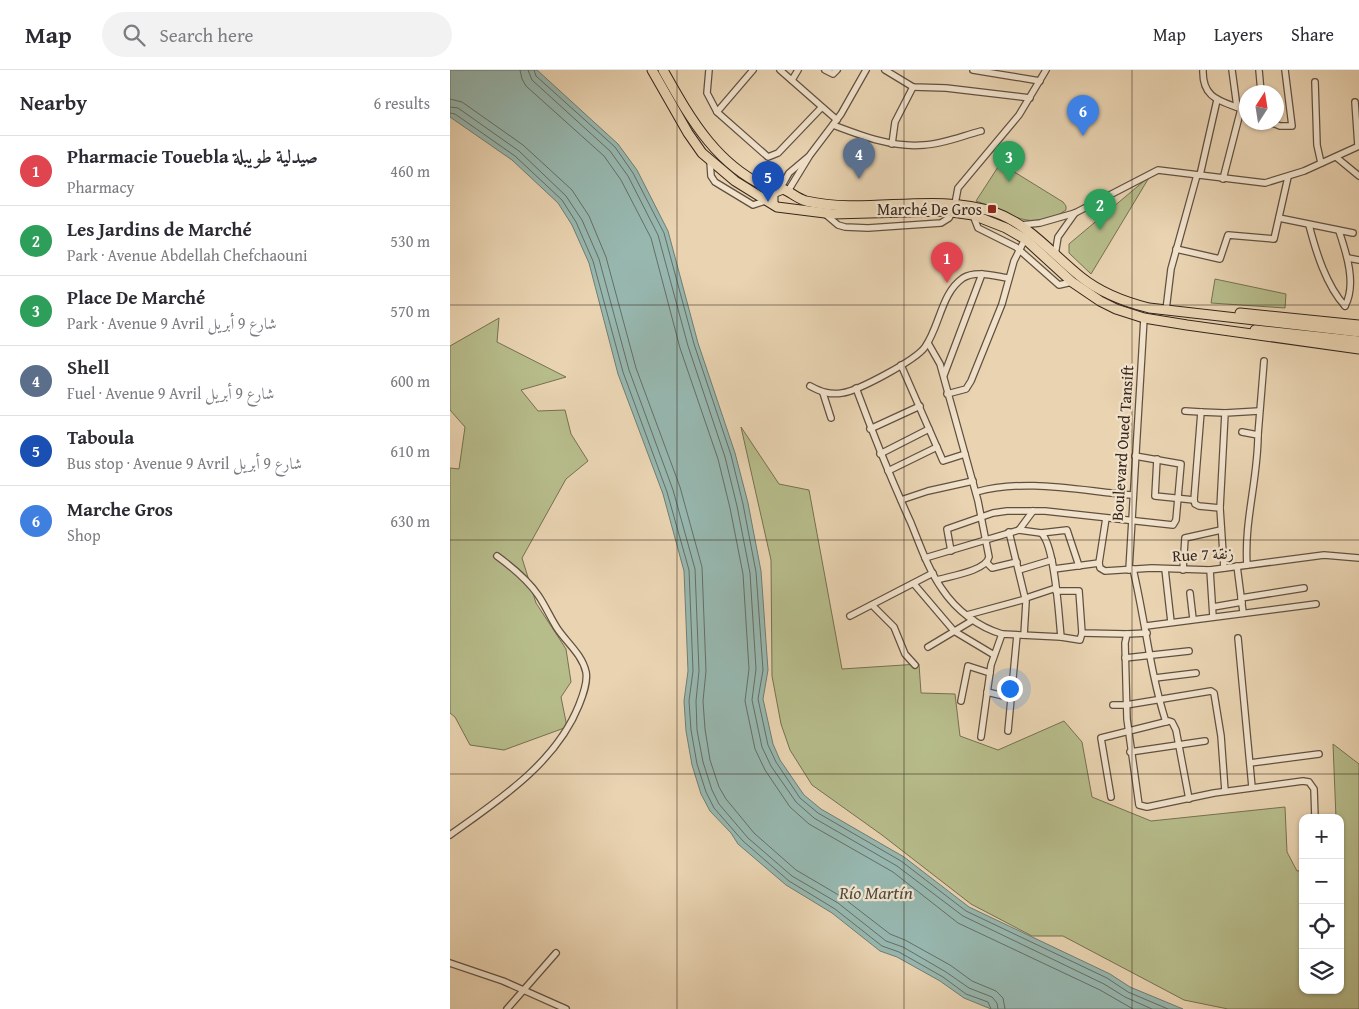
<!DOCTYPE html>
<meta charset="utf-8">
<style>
:root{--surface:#fff;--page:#f2f2f3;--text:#2b2b33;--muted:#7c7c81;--line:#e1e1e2;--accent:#8f2418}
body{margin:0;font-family:"Gentium Book Plus",Amiri,serif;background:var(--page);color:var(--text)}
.controls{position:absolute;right:15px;bottom:15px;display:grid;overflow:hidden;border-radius:10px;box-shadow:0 1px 4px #0004}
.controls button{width:45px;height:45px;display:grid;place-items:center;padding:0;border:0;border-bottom:1px solid var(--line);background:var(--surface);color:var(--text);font:25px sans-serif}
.compass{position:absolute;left:789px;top:15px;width:45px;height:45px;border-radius:50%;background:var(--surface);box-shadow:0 1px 4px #0004;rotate:12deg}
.you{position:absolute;left:559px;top:618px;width:18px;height:18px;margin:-12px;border:4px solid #fff;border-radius:50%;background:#1a73e8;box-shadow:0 0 0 8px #1a73e833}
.badge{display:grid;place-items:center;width:32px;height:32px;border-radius:50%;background:var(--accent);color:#fff;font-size:16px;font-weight:700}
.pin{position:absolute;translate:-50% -41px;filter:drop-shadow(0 1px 2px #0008)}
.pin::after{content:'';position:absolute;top:26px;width:18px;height:15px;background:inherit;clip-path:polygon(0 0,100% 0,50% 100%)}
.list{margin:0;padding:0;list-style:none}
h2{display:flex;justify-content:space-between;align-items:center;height:65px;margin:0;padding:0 20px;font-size:21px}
h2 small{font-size:16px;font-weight:400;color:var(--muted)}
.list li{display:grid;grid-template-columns:32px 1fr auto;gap:15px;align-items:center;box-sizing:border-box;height:70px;padding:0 20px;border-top:1px solid var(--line)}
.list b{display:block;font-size:19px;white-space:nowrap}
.list p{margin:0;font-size:16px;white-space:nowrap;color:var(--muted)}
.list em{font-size:16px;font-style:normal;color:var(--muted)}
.icon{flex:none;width:28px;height:28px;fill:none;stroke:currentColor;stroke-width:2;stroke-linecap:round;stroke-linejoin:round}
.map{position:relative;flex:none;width:909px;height:939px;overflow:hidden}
header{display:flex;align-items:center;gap:30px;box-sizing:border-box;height:70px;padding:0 25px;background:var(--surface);border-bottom:1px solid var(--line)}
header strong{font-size:24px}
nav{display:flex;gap:28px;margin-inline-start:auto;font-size:18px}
.search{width:350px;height:45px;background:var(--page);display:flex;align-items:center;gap:12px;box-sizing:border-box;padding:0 18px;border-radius:28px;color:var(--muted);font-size:19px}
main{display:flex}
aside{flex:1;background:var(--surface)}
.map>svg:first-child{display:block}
.green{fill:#b7bc8b;stroke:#767052}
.water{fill:#97b7af;stroke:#6f7d73}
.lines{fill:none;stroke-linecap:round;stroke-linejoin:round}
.shore{stroke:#666e64;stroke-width:1}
.minor-casing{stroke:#615040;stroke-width:8}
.trunk-casing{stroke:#34251a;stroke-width:11}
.minor{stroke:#f1e2cc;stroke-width:5.5}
.trunk{stroke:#e9d3b1;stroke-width:9}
.grid{fill:none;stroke:#34251a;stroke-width:1;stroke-opacity:0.55}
.poi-dot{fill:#8f2418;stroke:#f1e2cc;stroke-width:2}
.labels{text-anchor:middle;stroke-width:4.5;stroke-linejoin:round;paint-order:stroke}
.poi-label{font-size:16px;fill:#34251a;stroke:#f1e2cc;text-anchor:end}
.street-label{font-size:16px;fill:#34251a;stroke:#f1e2cc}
.water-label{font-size:18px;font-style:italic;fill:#4d4a3f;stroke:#f1e2cc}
</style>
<header>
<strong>Map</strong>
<div class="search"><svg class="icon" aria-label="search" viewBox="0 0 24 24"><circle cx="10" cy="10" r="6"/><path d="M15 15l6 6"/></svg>Search here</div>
<nav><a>Map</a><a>Layers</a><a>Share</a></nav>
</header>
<main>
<aside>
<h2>Nearby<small>6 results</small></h2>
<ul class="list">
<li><span class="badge" style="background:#e0444e">1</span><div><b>Pharmacie Touebla صيدلية طويبلة</b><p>Pharmacy</p></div><em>460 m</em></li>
<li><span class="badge" style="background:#2e9e5b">2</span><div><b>Les Jardins de Marché</b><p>Park · Avenue Abdellah Chefchaouni</p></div><em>530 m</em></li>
<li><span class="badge" style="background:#2e9e5b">3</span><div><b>Place De Marché</b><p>Park · Avenue 9 Avril شارع 9 أبريل</p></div><em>570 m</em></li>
<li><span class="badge" style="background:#5c6f8a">4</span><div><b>Shell</b><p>Fuel · Avenue 9 Avril شارع 9 أبريل</p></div><em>600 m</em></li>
<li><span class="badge" style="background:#1a4fb4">5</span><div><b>Taboula</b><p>Bus stop · Avenue 9 Avril شارع 9 أبريل</p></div><em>610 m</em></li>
<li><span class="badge" style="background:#3f7fe0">6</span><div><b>Marche Gros</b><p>Shop</p></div><em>630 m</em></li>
</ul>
</aside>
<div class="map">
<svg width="909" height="939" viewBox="0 0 909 939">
<rect width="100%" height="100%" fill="#e9d3b1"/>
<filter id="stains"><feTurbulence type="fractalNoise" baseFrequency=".004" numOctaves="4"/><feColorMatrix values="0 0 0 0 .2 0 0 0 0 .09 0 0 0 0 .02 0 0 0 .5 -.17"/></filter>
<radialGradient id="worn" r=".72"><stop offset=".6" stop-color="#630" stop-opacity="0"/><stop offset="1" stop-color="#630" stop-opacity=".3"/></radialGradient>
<!-- green -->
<g class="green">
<path d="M553,95L613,132L616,136V140C582,164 559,142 526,131L548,97Z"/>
<path d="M700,106L641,204L619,183V174Z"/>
<path d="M765,209L836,224L835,238L761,233Z"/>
<path d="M49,248L47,272L116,307L71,320L88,341L115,340L121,364L138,391L116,409L72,488L86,533L116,579L121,612L111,627L117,657L54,680L20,675L5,647L0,643V398L9,399L15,357L0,340V276Z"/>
<path d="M291,357L329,414L359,420L392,599L469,594L471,623L505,624L510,666L548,680L614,651L632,672L642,727L701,751L835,737L837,782L847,801L853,800V920H890V748H886L883,674L909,694V939H778L734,930L613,866H582L521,834L432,765L362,715L340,680L331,654L322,606L321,490Z"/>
</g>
<!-- water -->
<path class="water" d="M0,0H87L168,74L187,100L218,161L248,273L285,383L298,433L311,501L318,600L313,629L323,674L330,690L354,725L371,739L454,787L519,837L660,904L680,917L733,939H541L514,928L490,911L447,887L430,881L382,843L336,815L288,774L281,763L260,741L251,724L242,695L236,661L234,631L238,601L234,501L213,424L168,304L139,193L122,155L108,133L62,90L0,47Z"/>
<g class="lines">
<!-- shore -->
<g class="shore">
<path d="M70,0L72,9L76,16L154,86L171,110L201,168L230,278L268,389L280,438L293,504L299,599L295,631L305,679L315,700L340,737L359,754L443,802L508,853L650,920L683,939"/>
<path d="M78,0L82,10L160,81L178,106L208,165L238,276L275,387L287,436L300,503L306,599L302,630L312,677L321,696L346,732L364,748L447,796L513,846L654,914L675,927L702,939"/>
<path d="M84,0L86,6L165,77L183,103L214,163L244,274L281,385L293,434L306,502L313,600L308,629L318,675L326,692L350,728L368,743L451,791L516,841L657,908L678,922L718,939"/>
<path d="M0,29L12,32L73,75L122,120L139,146L156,187L186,298L230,417L252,497L256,601L253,631L255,659L260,690L269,717L276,729L304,763L346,800L392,827L440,864L455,870L500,895L522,911L546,921L553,928L555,939"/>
<path d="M0,37L8,38L69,81L116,126L132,150L149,189L179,300L223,420L245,499L249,601L246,631L247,660L253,692L262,720L269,734L298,768L342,806L388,833L436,871L453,877L496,902L519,918L542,927L547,933L548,939"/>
<path d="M0,43L5,44L65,86L112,130L126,152L143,191L173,302L217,422L239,500L243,601L239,631L241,660L247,694L256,722L264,738L293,771L339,811L385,839L432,876L449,882L493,907L516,924L538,932L541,939"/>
</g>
<!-- minor casing -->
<g class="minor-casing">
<g id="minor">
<path d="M259,0L257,23L267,42L318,87L328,83L371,38"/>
<path d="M330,0L387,50"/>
<path d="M375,0L383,4L387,0"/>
<path d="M435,0L463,17L496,18L580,28"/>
<path d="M523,0L590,11"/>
<path d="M753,0C752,31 774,31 796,41"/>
<path d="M782,0L787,37"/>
<path d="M809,0L811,22"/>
<path d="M342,10L348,0"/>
<path d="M865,12L867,75L871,93"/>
<path d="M905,32L908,76"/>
<path d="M267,42L303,0"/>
<path d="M820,52L830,56H842L835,0"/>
<path d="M383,55C412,66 443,78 474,75C493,74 512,66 531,61"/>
<path d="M442,74L445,52L463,17"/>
<path d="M886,87L909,106"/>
<path d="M260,91L261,106L265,112L303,135L318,130"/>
<path d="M750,105L767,30"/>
<path d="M773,109L791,39"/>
<path d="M330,119L339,103L358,87"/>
<path d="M338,121L360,85L391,44L416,0"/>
<path d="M505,134L508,118L569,45L596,0"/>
<path d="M374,143L388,155L395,157L418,158L491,153L499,148L503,141"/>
<path d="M523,145L528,158L566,177L609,215L622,212"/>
<path d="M829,148L903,163"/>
<path d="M571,155L590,153L625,143L708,100L815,113L854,101L909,76"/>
<path d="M859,155C866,182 876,215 895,236"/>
<path d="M889,161C896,182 907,214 895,236"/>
<path d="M726,179L770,189L778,165L824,169L838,107"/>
<path d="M605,185L608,167L625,143"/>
<path d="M898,188L909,190"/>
<path d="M716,240L721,199L747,105"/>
<path d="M478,273L490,294L528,431L539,487C536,501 500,506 487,510"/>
<path d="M451,295L493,391L515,384"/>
<path d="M494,305L532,204"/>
<path d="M360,316C371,322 380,325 392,323C408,321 466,290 475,277C490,256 491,223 513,208C526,200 544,206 558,208"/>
<path d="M406,318C423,364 441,409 461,453C470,475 478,499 492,519C506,540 528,557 552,564"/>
<path d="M373,323L381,348"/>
<path d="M497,324L516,319L521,311L552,234L564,191L575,169"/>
<path d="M735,341L751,342"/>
<path d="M420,359L470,336"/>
<path d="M792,362L808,365C808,409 794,451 797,495"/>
<path d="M808,365L814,291"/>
<path d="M430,384L479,359"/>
<path d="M707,389L705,426L744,430"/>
<path d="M438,401L487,377"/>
<path d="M526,422C576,408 631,421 682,425"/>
<path d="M451,430L478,421L523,411"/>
<path d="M770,438L749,436L745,434L744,430L751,342L775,343"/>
<path d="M559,462L576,532L574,565"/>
<path d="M591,463L617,460L629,496"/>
<path d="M501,481L497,459L543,443L557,441H595L723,455L726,450L731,394L685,386"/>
<path d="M475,488L569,460L583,441"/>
<path d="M537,493L542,498L567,492"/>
<path d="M649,493L656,448"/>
<path d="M787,496L793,542"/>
<path d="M774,498L770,438L775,343L809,341"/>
<path d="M604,499L649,493L650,498L655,501L702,498L760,500L874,485L909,488"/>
<path d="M683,499C695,549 700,603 716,652"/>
<path d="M715,499L721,552"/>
<path d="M569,500L602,490"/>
<path d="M679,500L694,248"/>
<path d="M733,500L735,468L771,460"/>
<path d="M760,500L763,547"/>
<path d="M464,514L504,561L544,585"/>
<path d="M606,521H629L632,563L677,564"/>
<path d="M740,523L743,549"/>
<path d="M576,528L606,518"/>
<path d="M791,528L854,518"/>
<path d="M422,535L444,557L455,584L465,595"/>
<path d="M763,537L792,532"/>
<path d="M517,545L576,529"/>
<path d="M400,546L483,503"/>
<path d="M696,556L866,534"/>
<path d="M697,563L677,564L675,573L677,649L689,735L697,737L764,723L853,711L859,712L864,719L865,748"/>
<path d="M611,567L630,570L632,563"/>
<path d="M788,568L802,717"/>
<path d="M478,577L523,550"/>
<path d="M675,588L739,581"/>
<path d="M705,608L746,603"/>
<path d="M537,622L562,628"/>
<path d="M511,631L518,596L540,603"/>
<path d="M663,635H676L761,621L764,623L771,666L775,721"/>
<path d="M558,661L567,565"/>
<path d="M531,667L541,595L552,564L611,567C609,548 605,474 591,463L569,460"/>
<path d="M680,682L755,671"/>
<path d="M800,693L869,684"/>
<path d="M661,727L651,668L719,651L722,652L726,660L739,729"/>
<path d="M0,765C49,730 106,693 129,635C133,625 138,612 136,602C132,584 116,572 107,558C100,547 95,535 88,525C77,509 62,497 47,486"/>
<path d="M0,893L53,911L116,939"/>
<path d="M57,939L106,883"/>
</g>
</g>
<!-- trunk casing -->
<g class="trunk-casing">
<g id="trunk">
<path d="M202,0L238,63L252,83L285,111L327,137L383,144L494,141L523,145L556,158L575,169L622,212L650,231L666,239L694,248L737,255L909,279"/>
<path d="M213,0C241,50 269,100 326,121"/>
<path d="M323,133V123L333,119C341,122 346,128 356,131C417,145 483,122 544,142C579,154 603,185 631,207C651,223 675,232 699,238L909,262"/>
<path d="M790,243L909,255"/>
<path d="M805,260L909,271"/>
</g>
</g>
<!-- minor -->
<use href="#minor" class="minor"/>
<!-- trunk -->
<use href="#trunk" class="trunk"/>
</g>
<!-- grid -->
<path class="grid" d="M227,0V939M454,0V939M682,0V939M0,235H909M0,470H909M0,704H909"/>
<!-- markers -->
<rect class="poi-dot" x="537" y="134" width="10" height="10" rx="2.5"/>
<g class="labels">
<!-- poi labels -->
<g class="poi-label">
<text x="532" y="145">Marché De Gros</text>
</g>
<!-- street labels -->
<g class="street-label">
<text transform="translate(672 373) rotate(-86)" y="6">Boulevard Oued Tansift</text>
<text transform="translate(753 484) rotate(-3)" y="6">Rue 7 زنقة</text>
</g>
<!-- water labels -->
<g class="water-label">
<text x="426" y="829">Río Martín</text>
</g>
</g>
<rect width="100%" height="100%" filter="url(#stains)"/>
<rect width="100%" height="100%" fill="url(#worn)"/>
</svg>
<div class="controls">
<button>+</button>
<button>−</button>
<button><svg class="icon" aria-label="locate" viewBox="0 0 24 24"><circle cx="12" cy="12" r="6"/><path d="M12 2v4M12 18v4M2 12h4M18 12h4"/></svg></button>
<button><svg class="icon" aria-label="layers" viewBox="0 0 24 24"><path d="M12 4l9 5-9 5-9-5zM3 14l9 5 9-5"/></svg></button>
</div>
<svg class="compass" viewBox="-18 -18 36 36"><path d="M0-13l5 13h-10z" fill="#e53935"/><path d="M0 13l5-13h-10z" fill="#7c7c81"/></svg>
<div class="you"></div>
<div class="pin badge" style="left:497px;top:213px;background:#e0444e">1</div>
<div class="pin badge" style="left:650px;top:160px;background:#2e9e5b">2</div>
<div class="pin badge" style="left:559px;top:112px;background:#2e9e5b">3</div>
<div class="pin badge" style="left:409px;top:109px;background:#5c6f8a">4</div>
<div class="pin badge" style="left:318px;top:132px;background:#1a4fb4">5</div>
<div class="pin badge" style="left:633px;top:66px;background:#3f7fe0">6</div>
</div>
</main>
